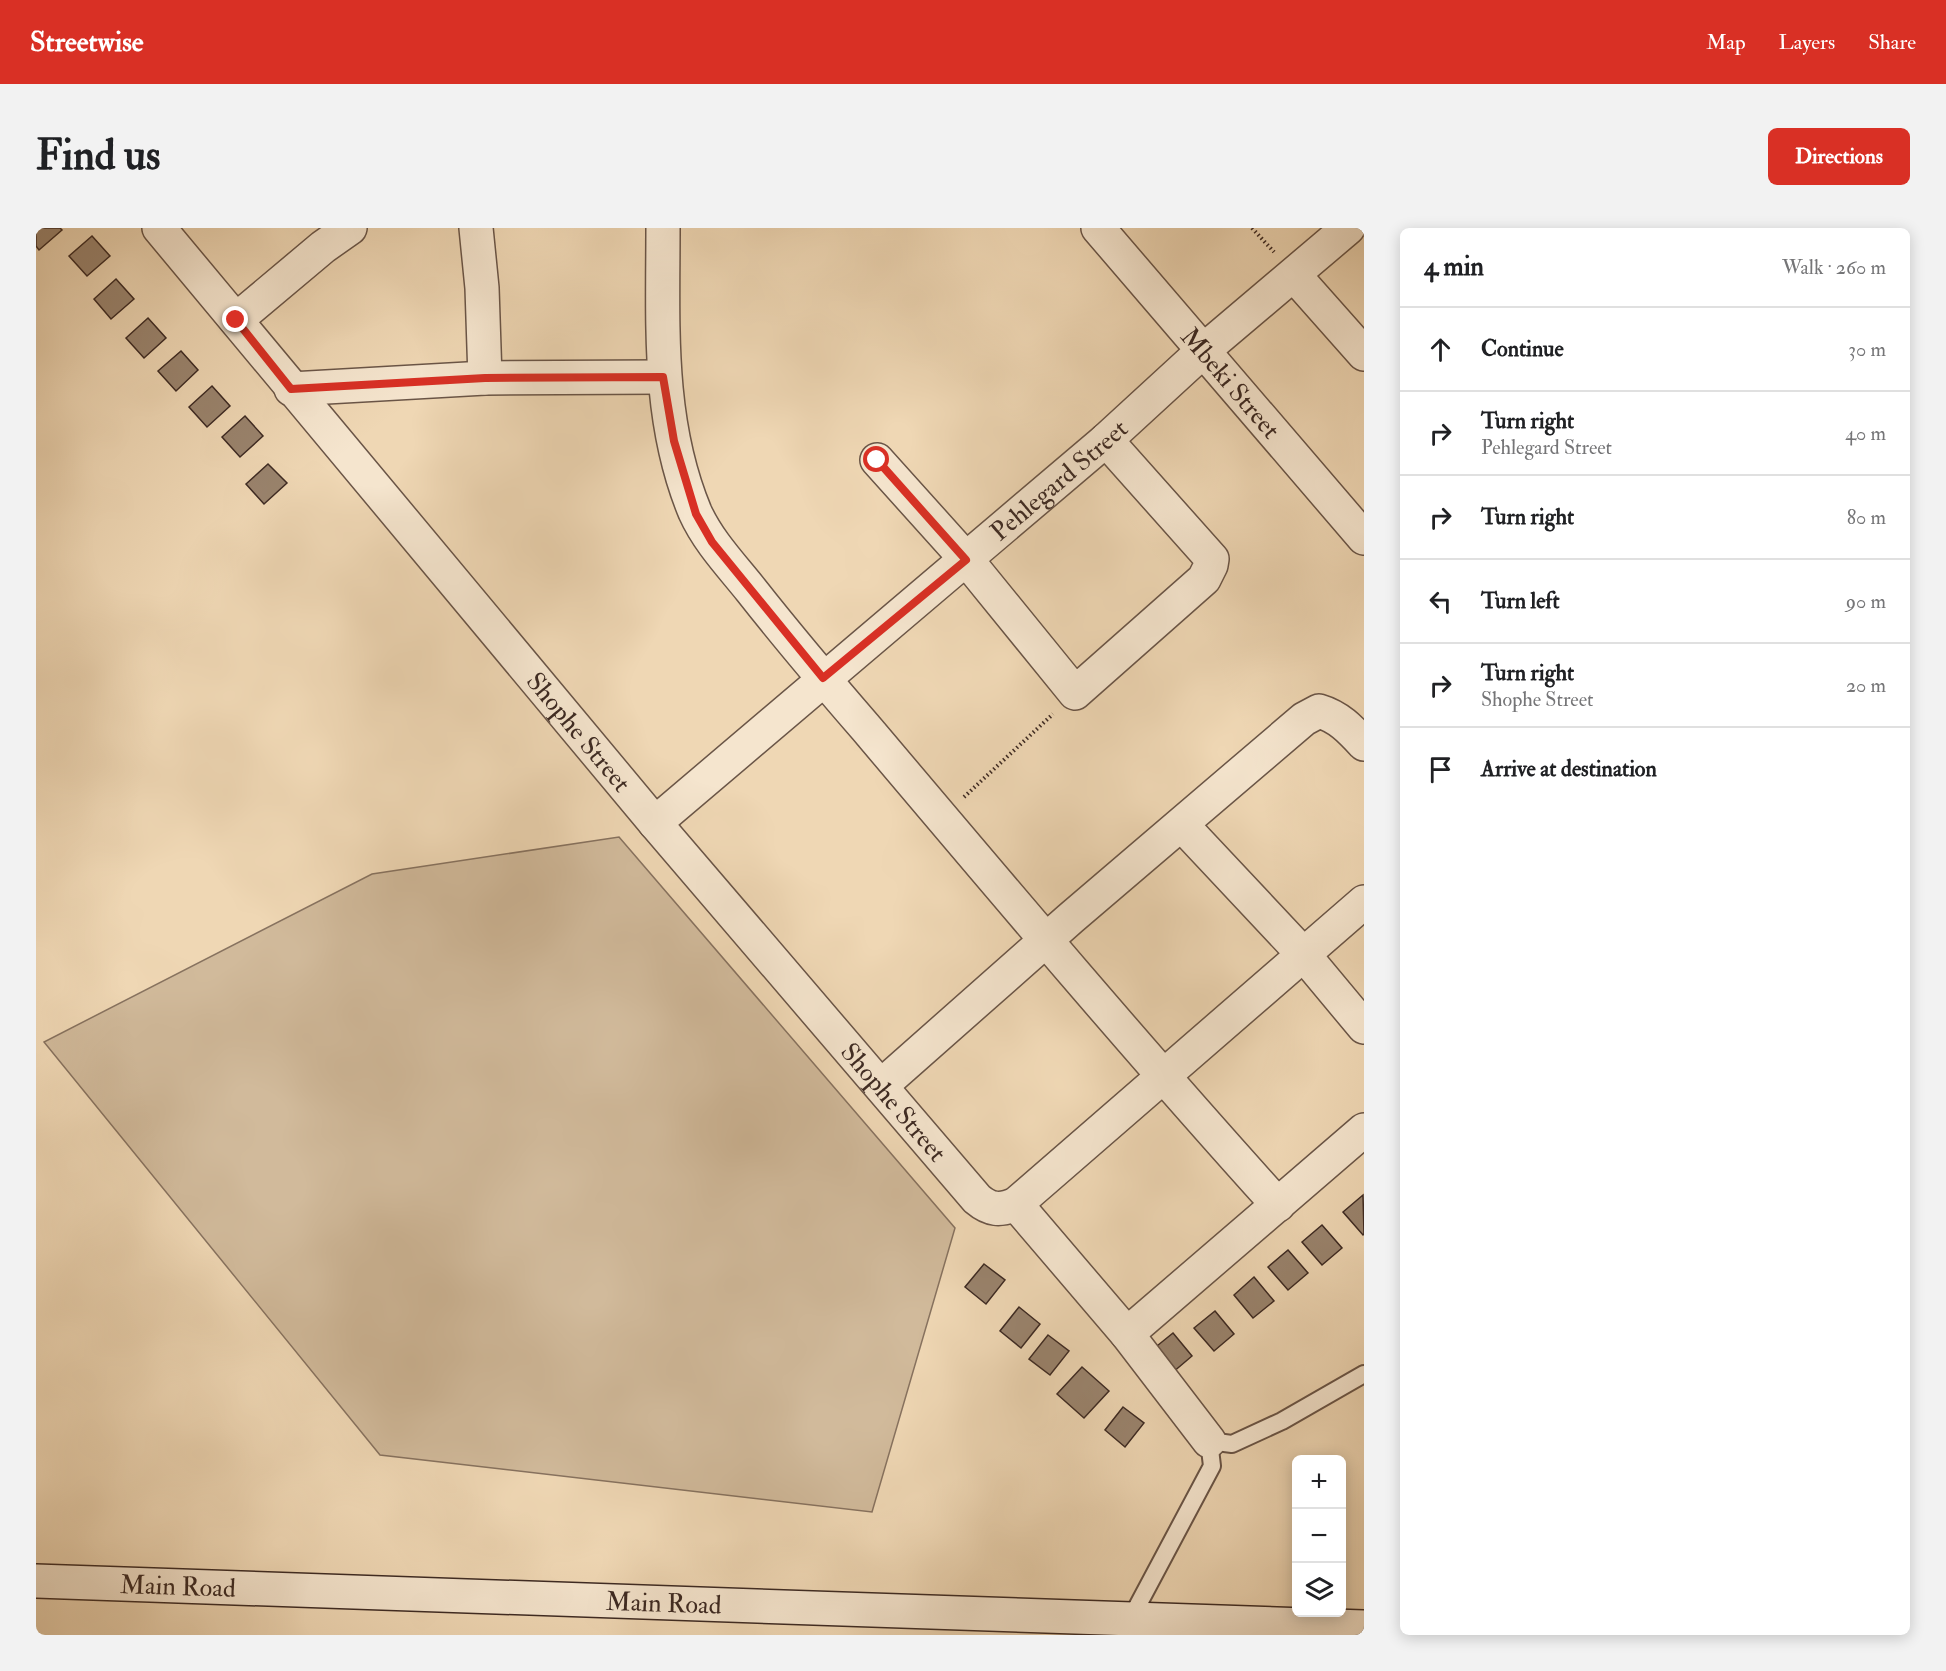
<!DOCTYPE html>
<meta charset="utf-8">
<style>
:root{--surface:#fff;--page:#f2f2f2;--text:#202124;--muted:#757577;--line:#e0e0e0;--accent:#d93025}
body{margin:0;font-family:"IM FELL Double Pica",serif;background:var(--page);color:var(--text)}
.controls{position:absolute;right:18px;bottom:18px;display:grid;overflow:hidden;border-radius:9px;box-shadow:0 3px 15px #0003}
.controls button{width:54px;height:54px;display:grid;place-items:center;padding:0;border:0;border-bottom:2px solid var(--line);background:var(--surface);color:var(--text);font:30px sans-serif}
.stop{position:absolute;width:18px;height:18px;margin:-14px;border:4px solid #d93025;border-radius:50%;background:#fff}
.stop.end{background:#d93025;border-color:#fff;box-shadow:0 2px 6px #0008}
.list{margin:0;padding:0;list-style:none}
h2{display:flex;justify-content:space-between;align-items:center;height:78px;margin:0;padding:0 24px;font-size:26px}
h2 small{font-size:20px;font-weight:400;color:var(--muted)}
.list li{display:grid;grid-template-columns:39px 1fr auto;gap:18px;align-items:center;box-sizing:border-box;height:84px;padding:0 24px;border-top:2px solid var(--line)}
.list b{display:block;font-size:22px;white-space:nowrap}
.list p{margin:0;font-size:20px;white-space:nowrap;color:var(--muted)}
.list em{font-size:20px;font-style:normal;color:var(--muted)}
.icon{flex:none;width:33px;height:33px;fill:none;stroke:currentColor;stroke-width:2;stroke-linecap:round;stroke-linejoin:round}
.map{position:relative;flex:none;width:1328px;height:1407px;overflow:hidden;border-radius:9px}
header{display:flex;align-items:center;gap:36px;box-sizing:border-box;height:84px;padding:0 30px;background:var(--accent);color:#fff}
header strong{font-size:28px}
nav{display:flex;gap:33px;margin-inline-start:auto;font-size:21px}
.intro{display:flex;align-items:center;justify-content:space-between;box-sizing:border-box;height:144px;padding:0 36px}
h1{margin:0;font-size:42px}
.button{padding:15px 27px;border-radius:9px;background:var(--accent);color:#fff;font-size:21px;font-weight:700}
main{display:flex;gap:36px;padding:0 36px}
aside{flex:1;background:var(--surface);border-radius:9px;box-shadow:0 3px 15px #0003}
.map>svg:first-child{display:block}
.green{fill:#d1ba9b;stroke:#87725f;stroke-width:1.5}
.building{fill:#9a846e;stroke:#3d2a23;stroke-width:1.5}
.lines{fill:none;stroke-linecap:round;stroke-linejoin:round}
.lane-casing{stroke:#6a5547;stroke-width:20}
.street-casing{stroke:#6a5547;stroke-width:36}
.secondary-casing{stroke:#3d2a23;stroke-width:36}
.path{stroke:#3d2a23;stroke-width:4;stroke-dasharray:1.5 3;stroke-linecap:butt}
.lane{stroke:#f5e5ce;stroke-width:16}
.street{stroke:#f5e5ce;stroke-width:33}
.secondary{stroke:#f5e5ce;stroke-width:33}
.route{stroke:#d93025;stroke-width:8}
.labels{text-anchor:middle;stroke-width:6;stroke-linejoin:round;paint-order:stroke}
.street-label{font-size:26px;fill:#3d2a23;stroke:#f5e5ce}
</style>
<header>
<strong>Streetwise</strong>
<nav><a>Map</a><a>Layers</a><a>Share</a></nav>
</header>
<div class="intro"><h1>Find us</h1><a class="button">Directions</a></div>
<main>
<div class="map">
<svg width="1328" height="1407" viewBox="0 0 1328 1407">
<rect width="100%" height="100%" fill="#efd7b4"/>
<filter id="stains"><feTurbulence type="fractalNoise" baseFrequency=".00333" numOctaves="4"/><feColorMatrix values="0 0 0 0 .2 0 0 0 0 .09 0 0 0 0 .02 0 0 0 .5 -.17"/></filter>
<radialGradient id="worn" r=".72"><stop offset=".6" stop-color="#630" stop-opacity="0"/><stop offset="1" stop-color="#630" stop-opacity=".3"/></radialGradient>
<!-- green -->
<path class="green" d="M583,609L919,1000L836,1284L344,1227L8,814L336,646Z"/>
<!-- building -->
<g class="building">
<path d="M0,0H24L26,2L3,22L0,18Z"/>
<path d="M56,8L74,28L51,48L33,28Z"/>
<path d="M80,51L98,71L75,91L58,71Z"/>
<path d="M112,90L130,110L108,130L90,110Z"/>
<path d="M145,123L162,142L140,163L122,143Z"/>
<path d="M176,158L194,178L171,199L153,179Z"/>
<path d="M209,188L227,208L204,229L186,209Z"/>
<path d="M232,236L251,255L228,276L210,256Z"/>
<path d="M1327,967L1328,1006L1327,1007L1307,984Z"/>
<path d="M1286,997L1306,1020L1286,1037L1266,1014Z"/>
<path d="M1252,1022L1272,1045L1252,1062L1232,1039Z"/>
<path d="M948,1036L969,1052L950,1076L929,1059Z"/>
<path d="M1218,1049L1238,1073L1217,1090L1198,1067Z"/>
<path d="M983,1079L1004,1096L985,1120L964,1103Z"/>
<path d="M1179,1083L1198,1106L1178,1123L1158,1100Z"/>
<path d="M1137,1105L1156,1128L1136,1145L1116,1122Z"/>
<path d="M1012,1107L1033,1123L1014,1147L993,1131Z"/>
<path d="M1046,1139L1073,1163L1048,1190L1021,1166Z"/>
<path d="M1087,1179L1108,1195L1089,1219L1069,1202Z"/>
</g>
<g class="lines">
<!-- lane casing -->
<g class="lane-casing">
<path id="lane" d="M1094,1392L1176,1238L1173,1213L1196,1216L1246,1193L1328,1146"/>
</g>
<!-- street casing -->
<g class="street-casing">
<g id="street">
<path id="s1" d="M123,0L619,595L941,971C954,982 964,983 980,976L1328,674"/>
<path d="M440,0L446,60L449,150"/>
<path d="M627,0C627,96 621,193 659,284C672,313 695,337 715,362C752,409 791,455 830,500C966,661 1101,821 1242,977"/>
<path id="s2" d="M1062,0L1328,310"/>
<path d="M1258,47L1328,126"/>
<path d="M200,92L287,19L314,0"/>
<path d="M255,161L449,150L627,149"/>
<path d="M841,232L930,331L1039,465L1168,351L1175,337L1176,331L1070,212"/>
<path id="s3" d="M619,595L1070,212L1168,122L1312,0"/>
<path d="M1146,597L1268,727L1328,799"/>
<path d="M845,858L1035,690L1268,491L1283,483C1303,489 1314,501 1328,516"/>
<path d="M980,976L1091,1106L1173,1213"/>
<path d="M1091,1106L1328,902"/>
</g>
</g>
<!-- secondary casing -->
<g class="secondary-casing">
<g id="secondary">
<path id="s4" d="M0,1353L1328,1399"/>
</g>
</g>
<!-- path -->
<g class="path">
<path d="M1216,0L1238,24"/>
<path d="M928,569L1017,486"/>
</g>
<!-- lane -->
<use href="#lane" class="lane"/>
<!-- street -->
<use href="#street" class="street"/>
<!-- secondary -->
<use href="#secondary" class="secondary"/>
</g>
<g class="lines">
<!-- route -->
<path class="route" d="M200,92L255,161L449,150L627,149L638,213L660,286L676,314L787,450L930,332L841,232"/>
</g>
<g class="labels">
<!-- street labels -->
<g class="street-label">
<text dy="9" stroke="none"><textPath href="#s2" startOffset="204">Mbeki Street</textPath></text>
<text dy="9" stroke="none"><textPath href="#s3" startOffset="530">Pehlegard Street</textPath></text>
<text dy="9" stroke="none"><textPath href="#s1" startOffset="656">Shophe Street</textPath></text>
<text dy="9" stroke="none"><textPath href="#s1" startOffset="1142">Shophe Street</textPath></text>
<text dy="9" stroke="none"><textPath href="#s4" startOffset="142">Main Road</textPath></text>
<text dy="9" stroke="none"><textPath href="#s4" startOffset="628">Main Road</textPath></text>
</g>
</g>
<rect width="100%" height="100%" filter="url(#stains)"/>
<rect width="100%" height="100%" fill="url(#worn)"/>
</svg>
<div class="controls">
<button>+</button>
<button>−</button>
<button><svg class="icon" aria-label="layers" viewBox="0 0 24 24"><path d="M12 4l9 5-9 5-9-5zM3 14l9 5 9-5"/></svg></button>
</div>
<div class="stop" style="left:841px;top:232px"></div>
<div class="stop end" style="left:200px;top:92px"></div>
</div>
<aside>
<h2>4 min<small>Walk · 260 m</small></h2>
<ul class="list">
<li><svg class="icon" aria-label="ahead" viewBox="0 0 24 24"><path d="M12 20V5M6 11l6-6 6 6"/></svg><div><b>Continue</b></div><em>30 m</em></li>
<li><svg class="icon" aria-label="right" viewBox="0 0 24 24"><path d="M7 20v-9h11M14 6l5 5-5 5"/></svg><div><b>Turn right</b><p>Pehlegard Street</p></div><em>40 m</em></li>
<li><svg class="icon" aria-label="right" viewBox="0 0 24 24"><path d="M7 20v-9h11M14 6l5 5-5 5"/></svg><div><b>Turn right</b></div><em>80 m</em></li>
<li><svg class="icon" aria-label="left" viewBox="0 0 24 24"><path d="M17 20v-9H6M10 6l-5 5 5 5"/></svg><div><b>Turn left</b></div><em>90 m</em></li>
<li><svg class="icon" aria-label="right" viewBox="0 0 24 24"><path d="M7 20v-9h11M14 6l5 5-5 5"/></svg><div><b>Turn right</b><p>Shophe Street</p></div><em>20 m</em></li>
<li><svg class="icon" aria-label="arrive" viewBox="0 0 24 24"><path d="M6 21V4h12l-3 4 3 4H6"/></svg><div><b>Arrive at destination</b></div></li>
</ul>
</aside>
</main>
